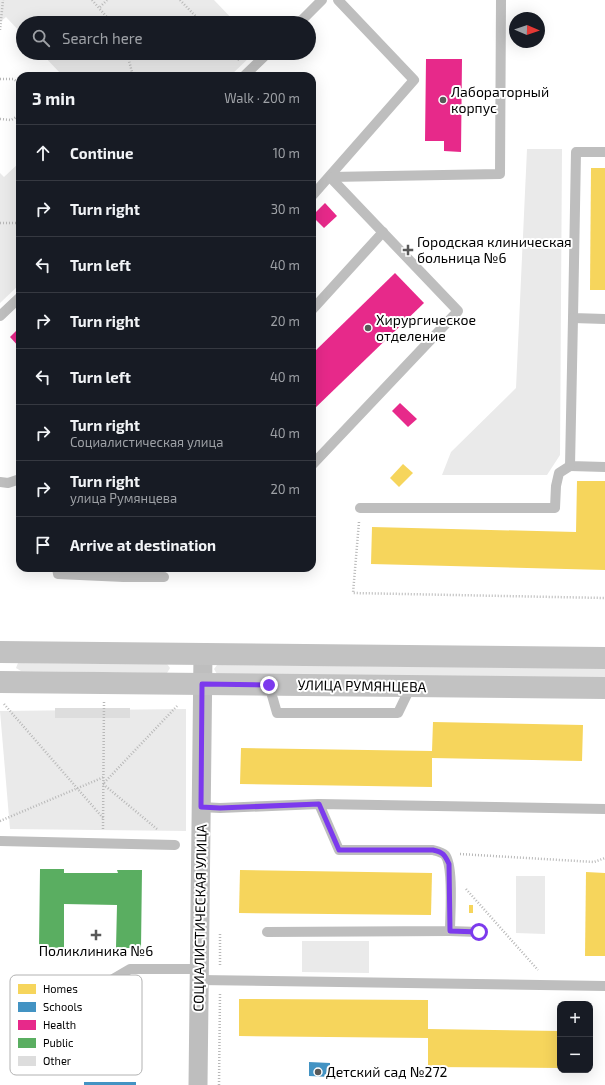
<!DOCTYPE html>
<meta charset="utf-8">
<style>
:root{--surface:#171b24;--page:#242831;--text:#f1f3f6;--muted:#9ea1a6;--line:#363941}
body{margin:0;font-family:"Exo 2",sans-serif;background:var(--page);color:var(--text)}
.controls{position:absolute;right:12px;bottom:12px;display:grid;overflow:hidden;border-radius:8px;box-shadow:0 4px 16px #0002}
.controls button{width:36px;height:36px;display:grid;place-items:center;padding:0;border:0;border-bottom:1px solid var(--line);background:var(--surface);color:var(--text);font:20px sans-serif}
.compass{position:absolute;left:509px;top:12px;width:36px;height:36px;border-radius:50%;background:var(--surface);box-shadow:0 4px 16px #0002;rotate:92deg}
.stop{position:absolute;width:12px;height:12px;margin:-9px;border:3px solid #7c3aed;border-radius:50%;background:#fff}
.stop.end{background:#7c3aed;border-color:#fff;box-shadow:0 1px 4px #0008}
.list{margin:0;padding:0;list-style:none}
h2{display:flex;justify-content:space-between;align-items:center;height:52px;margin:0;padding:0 16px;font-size:17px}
h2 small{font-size:13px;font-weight:400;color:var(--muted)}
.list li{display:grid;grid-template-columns:26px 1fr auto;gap:12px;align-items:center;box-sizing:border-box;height:56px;padding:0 16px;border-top:1px solid var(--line)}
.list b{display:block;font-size:15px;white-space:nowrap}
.list p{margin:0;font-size:13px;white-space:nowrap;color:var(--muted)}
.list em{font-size:13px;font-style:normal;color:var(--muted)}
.icon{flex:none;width:22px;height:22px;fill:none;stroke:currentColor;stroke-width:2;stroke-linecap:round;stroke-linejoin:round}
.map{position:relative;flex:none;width:605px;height:1085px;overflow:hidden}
.search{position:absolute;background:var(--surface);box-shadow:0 4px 16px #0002;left:16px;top:16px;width:300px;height:44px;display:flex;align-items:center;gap:10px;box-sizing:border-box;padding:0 14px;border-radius:22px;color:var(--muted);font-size:15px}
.panel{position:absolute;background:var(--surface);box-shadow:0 4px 16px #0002;left:16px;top:72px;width:300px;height:500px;border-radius:12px}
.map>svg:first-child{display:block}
.green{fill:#eaeaea}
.homes{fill:#f6d55c}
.schools{fill:#4393c3}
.health{fill:#e7298a}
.public{fill:#5aae61}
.building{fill:#ddd}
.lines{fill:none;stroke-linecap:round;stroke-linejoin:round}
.path{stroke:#b8b8b8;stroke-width:2.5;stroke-dasharray:1 2;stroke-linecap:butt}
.service{stroke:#bebebe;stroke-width:10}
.minor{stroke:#bebebe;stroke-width:19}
.secondary{stroke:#c2c2c2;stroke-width:22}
.route{stroke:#7c3aed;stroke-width:5}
.poi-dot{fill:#595959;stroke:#fff;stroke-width:1.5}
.labels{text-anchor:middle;stroke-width:4;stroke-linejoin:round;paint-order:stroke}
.poi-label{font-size:14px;fill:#000;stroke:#fff;text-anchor:start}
.street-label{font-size:14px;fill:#000;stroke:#fff}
.key{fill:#fff;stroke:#b2b2b2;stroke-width:1}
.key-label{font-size:11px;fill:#000}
</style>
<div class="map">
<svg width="605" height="1085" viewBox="0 0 605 1085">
<rect width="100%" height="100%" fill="#fff"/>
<!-- green -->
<g class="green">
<path d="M0,0H214L236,23H23V35L6,17L0,22Z"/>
<path d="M41,53H254L230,76H63Z"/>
<path d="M527,149H562L560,455L547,475H442L451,452L516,388Z"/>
<path d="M20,162V284L0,303V173L4,177Z"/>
<path d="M18,663L167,664L170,668L167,673L21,671L16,668Z"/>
<path d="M217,665L605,668V678L217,674L214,669Z"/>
<path d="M186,709V831L10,829L0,711Z"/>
<path d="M516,876H545V934L516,933Z"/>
<path d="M302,941H369V973L302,972Z"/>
</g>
<!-- homes -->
<g class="homes">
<path d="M591,168H605V290H590Z"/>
<path d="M403,464L413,473L399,487L390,478Z"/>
<path d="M577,481H605V570L371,564L372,527L576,532Z"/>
<path d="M433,722L583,725L582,761L432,758V787L240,784L241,748L432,751Z"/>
<path d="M240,870L432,873L431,915L239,913Z"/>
<path d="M586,872L605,873V956H585Z"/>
<rect x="469" y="905" width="4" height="8"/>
<path d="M239,999L428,1000V1029L560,1031V1068L428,1067V1038L239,1036Z"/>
</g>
<!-- schools -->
<g class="schools">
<path d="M309,1062L330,1063V1077L309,1076Z"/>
<rect x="84" y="1082" width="52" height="3"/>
</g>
<!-- health -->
<g class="health">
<path d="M426,59H462L461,152L444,151V141H425Z"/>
<path d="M325,203L337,216L324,228L312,216Z"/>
<path d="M395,273L424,303L312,411V354Z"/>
<path d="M20,327V348L10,337Z"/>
<path d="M400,403L417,419L408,427L392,411Z"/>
</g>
<!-- public -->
<path class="public" d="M40,869H64V873H118L117,870H142L141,948H116L117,905L64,904V948L39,947Z"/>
<!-- building -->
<rect class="building" x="55" y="708" width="75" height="10"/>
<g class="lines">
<!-- path -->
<g class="path">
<path d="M92,0L112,23"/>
<path d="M180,0L202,23"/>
<path d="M100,7L107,0"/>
<path d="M0,30L3,0"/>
<path d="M127,53L133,76"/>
<path d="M232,53L240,61"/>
<path d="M0,79H13L20,83"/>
<path d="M0,119L11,120L20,115"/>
<path d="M0,223H20"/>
<path d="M359,522L353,593L605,598"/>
<path d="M4,704L103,818"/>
<path d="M0,821L104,777"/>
<path d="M103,829L104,702"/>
<path d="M157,829L103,784L177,706"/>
<path d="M460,854L594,862L605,858"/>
<path d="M466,889L538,970"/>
<path d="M220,934V967"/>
<path d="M219,1085L220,994"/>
</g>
<!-- service -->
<g class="service">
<path d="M299,23L322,0"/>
<path d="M244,76L268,53"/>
<path d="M605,152H576L573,318L605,319"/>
<path d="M330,177L500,174L501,0"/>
<path d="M312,196L414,80L338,0"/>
<path d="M312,310L383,232"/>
<path d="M0,316L20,297"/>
<path d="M573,318L570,466L605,467"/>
<path d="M312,465L458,311L330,177"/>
<path d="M0,482L8,483L20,479"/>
<path d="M360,508H555L556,486L559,473L570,466"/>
<path d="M57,568L58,574L124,577V568"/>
<path d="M124,577H164"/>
<path d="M269,685L277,713H398L411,686"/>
<path d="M201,807L220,808L319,804L605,809"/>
<path d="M0,841L175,845"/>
<path d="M450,931L479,932"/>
<path d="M267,932L450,931C450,915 454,866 445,855C442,852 437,851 433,850H339L319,804"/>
<path d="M199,980L605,986"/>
<path d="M36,984L101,986L130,969H199"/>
</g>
<!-- minor -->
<path class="minor" d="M198,1085L203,654"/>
<!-- secondary -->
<g class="secondary">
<path d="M0,652L605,658"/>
<path d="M0,682L605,688"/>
</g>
</g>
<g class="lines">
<!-- route -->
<path class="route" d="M269,685L202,684L201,807L220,808L319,804L339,850H433C443,852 445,855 449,864L450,931L479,932"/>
</g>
<!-- markers -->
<g class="poi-dot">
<circle cx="443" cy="100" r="4"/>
<path d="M406 244h4v4h4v4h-4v4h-4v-4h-4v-4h4z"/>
<circle cx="368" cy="328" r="4"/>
<path d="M94 929h4v4h4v4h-4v4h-4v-4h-4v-4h4z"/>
<circle cx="318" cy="1072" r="4"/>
</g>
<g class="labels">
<!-- poi labels -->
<g class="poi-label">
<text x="451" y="97">Лабораторный<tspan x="451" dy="16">корпус</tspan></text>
<text x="417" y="247">Городская клиническая<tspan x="417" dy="16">больница №6</tspan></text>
<text x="376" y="325">Хирургическое<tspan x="376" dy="16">отделение</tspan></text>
<text x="96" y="956" text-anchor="middle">Поликлиника №6</text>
<text x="326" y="1077">Детский сад №272</text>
</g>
<!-- street labels -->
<g class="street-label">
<text transform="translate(362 686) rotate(1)" y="5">УЛИЦА РУМЯНЦЕВА</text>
<text transform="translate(200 918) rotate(-89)" y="5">СОЦИАЛИСТИЧЕСКАЯ УЛИЦА</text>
</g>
</g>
<!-- legend -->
<rect x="10" y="975" width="132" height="100" rx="6" class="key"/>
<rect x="18" y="984" width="18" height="10" fill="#f6d55c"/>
<rect x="18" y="1002" width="18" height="10" fill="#4393c3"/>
<rect x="18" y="1020" width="18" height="10" fill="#e7298a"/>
<rect x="18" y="1038" width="18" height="10" fill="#5aae61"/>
<rect x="18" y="1056" width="18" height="10" fill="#ddd"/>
<g class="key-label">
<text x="43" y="993">Homes</text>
<text x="43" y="1011">Schools</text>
<text x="43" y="1029">Health</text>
<text x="43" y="1047">Public</text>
<text x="43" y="1065">Other</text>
</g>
</svg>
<div class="controls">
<button>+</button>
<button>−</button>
</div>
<svg class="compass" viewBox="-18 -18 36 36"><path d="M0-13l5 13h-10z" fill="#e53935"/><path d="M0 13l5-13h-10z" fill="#9ea1a6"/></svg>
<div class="stop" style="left:479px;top:932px"></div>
<div class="stop end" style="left:269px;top:685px"></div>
<div class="search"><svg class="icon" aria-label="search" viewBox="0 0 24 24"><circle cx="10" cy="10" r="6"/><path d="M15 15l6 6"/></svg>Search here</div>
<section class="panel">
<h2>3 min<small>Walk · 200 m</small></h2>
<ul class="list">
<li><svg class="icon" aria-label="ahead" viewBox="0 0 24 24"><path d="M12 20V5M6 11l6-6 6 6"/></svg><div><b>Continue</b></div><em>10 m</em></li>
<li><svg class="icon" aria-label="right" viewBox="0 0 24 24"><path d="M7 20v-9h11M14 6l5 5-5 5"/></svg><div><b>Turn right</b></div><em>30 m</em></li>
<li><svg class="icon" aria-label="left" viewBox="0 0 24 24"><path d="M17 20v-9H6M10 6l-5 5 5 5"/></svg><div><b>Turn left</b></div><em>40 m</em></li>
<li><svg class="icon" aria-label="right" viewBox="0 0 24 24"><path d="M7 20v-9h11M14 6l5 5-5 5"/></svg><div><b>Turn right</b></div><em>20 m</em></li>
<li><svg class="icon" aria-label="left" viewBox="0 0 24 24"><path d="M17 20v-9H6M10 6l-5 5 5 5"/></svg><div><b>Turn left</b></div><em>40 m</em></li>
<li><svg class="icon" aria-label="right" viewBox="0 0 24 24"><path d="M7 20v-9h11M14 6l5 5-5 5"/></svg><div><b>Turn right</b><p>Социалистическая улица</p></div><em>40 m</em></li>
<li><svg class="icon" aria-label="right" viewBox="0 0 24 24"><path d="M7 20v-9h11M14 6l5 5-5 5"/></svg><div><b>Turn right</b><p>улица Румянцева</p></div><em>20 m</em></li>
<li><svg class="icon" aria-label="arrive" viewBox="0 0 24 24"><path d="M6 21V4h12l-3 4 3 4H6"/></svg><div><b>Arrive at destination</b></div></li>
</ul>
</section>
</div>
